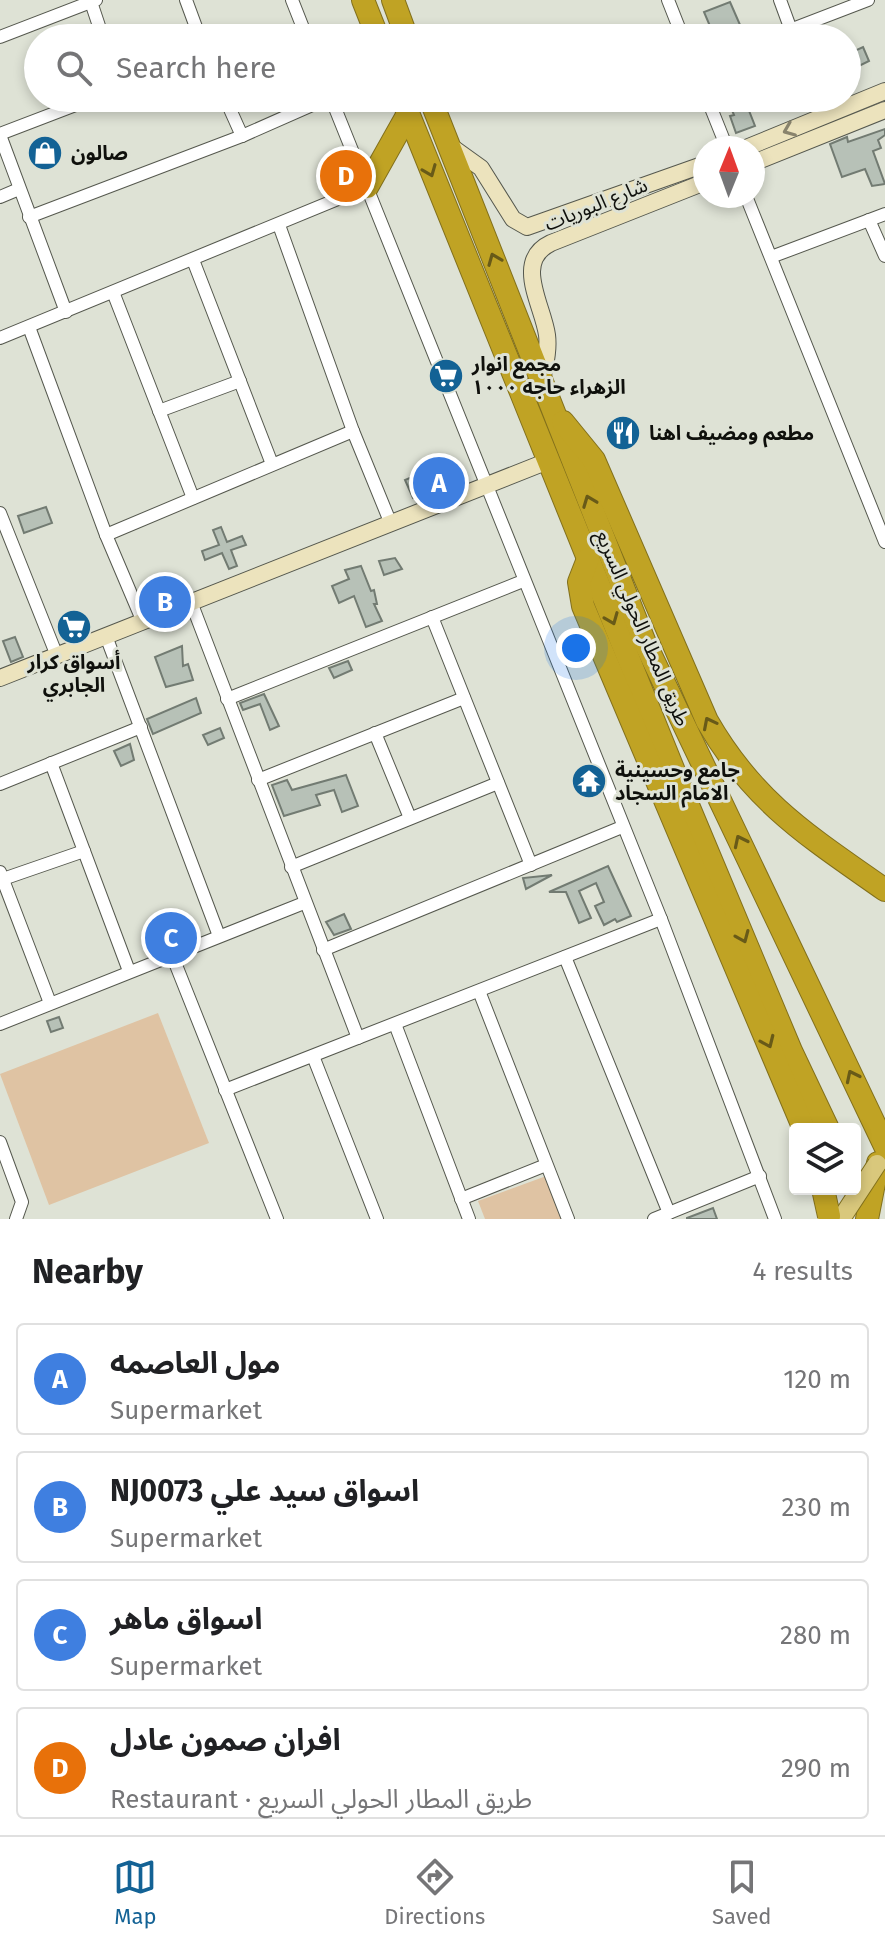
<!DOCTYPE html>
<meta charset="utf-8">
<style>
:root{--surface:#fff;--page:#f6f6f6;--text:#202124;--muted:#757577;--line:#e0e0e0;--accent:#136295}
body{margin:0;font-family:"Fira Sans","Noto Sans Arabic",sans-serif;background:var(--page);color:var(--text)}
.controls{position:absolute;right:24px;bottom:24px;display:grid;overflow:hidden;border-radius:8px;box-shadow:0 4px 12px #0003}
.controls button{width:72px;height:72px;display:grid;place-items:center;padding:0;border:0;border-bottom:2px solid var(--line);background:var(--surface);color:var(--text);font:40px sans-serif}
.compass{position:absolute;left:693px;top:136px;width:72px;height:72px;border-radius:50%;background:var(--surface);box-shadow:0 4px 12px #0003;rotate:1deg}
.you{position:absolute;left:576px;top:648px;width:28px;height:28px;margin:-20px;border:6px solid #fff;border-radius:50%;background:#1a73e8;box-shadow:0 0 0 12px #1a73e833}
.badge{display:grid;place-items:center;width:52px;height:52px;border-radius:50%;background:var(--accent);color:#fff;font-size:26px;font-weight:700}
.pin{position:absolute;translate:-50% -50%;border:4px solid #fff;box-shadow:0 2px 8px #0006}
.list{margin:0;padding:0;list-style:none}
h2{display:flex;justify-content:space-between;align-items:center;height:104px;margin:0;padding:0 32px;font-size:34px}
h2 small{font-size:26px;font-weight:400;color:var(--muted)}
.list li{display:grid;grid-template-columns:52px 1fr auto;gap:24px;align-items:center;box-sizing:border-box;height:112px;margin:0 16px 16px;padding:0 16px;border:2px solid var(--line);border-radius:8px}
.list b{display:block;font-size:30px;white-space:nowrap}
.list p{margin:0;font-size:26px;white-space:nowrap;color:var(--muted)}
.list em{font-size:26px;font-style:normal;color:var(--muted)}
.icon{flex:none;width:44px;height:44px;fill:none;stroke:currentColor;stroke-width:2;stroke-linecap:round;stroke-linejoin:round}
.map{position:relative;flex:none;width:885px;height:1219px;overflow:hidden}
.search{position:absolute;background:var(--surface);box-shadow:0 4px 12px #0003;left:24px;right:24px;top:24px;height:88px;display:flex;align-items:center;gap:20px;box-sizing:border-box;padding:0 28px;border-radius:44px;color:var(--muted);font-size:30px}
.sheet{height:616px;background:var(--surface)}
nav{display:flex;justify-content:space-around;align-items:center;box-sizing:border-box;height:112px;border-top:2px solid var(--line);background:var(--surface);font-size:22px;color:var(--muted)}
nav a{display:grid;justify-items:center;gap:4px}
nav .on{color:var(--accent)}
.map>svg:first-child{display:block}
.green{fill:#dfc3a3}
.building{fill:#b7c1b7;stroke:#727b72;stroke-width:2}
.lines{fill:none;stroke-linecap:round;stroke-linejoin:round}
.street-casing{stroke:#55584e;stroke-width:14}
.secondary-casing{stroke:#55584e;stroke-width:18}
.highway-casing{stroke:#82701c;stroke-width:24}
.street{stroke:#fff;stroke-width:12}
.secondary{stroke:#ece3bd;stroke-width:16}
.highway{stroke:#c0a324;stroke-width:22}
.primary-bridge-casing{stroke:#82701c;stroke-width:20;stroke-linecap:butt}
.highway-bridge-casing{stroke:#82701c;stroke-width:24;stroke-linecap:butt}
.primary-bridge{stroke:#d9c87c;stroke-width:18}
.highway-bridge{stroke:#c0a324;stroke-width:22}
.oneway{stroke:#89846d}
.oneway2{stroke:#685a18}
.labels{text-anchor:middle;stroke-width:6;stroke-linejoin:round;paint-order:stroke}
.poi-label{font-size:20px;font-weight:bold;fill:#0f100c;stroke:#dee2d5;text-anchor:start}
.street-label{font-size:20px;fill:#0f100c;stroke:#dee2d5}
</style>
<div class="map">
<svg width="885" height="1219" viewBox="0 0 885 1219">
<rect width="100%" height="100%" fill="#dee2d5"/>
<!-- green -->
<g class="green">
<path d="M158,1013L209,1143L49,1205L0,1074Z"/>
<path d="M549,1175L565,1219H485L478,1201Z"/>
</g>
<!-- building -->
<g class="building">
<path d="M730,2L744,34L715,38L704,12Z"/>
<path d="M863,47L869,61L855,68L848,54Z"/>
<path d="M727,98H744L755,126L736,133L730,116L734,115Z"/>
<path d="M885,129V135L878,140L881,148L873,151L885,184L872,186L865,169L842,177L830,144L847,137L848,142Z"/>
<path d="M447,462L450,470L425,481L429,492L413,498L405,480Z"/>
<path d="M46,507L52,523L24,533L18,516Z"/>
<path d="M221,527L227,542L242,536L246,545L231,550L237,566L229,569L222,553L205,560L202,551L219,545L213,530Z"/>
<path d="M395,558L402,569L384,575L379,561Z"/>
<path d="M361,566L371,591L374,590L377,604H374L382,621L366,627L354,596L339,603L332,586L349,579L345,570Z"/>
<path d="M15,637L23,657L11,662L3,641Z"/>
<path d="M182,646L183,666L188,664L193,680L166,687L155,657Z"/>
<path d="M348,661L352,670L334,678L329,668Z"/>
<path d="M264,694L279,726L270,730L260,704L243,710L240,703Z"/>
<path d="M196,698L201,713L153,734L147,719Z"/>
<path d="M220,728L224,738L208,745L203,735Z"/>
<path d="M130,744L134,760L121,766L114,751Z"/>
<path d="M346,775L358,806L342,812L334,790L316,795L320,805L284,816L272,785L287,780L292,790Z"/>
<path d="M608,866L631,916L617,922L615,919L604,925L595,906L604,902L596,883L579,891L591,918L579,923L566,892H549Z"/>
<path d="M552,875L526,889L523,878Z"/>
<path d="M344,914L351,929L334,935L326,922Z"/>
<path d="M59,1017L63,1028L51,1032L47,1021Z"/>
<path d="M713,1208L717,1219H687V1218Z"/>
</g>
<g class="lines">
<!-- street casing -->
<g class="street-casing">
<g id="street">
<path d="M186,0L200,38"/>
<path d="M292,0L307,38"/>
<path d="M668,0L683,38"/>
<path d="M780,0L791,30"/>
<path d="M91,2L103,38"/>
<path d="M0,37L96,0"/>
<path d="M769,38L868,0"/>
<path d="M225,98L242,136"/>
<path d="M331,98L661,919L775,1219"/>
<path d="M707,98L727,148"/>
<path d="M0,134L94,98"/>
<path d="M0,135L66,312"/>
<path d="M746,196L885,542"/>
<path d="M0,197L19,189"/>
<path d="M29,217L242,136L328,98"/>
<path d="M869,220L885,256"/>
<path d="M279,225L353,431L391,524"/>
<path d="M771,257L885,214"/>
<path d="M193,260L272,464"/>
<path d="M113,292L193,498"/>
<path d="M29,327L106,535L143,622"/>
<path d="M0,338L367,187"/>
<path d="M159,411L240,381"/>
<path d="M0,513L57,656"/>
<path d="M106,535L353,431"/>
<path d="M191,602L358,1038"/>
<path d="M432,617L531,865"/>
<path d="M106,636L219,936"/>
<path d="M227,699L523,581"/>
<path d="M375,733L410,818"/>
<path d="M51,763L129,971"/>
<path d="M258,780L464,698"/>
<path d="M0,784L141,727"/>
<path d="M291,867L498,783"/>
<path d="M0,872L50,1003"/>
<path d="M3,879L84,851"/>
<path d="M323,950L622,827"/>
<path d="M172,955L277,1219"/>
<path d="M565,957L669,1213"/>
<path d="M479,991L568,1219"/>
<path d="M0,1024L304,903"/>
<path d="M395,1024L469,1219"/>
<path d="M313,1056L377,1219"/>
<path d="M225,1090L661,919"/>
<path d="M0,1142L22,1202L16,1219"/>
<path d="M461,1199L546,1165"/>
<path d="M654,1219L760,1176"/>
</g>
</g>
<!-- secondary casing -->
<g class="secondary-casing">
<g id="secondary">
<path d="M449,145L481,168L513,219L527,227L705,164"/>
<path d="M746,148L885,91"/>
<path d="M753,163L885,110"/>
<path d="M542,380C545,365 549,350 547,335C543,305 513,261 551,243L705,182"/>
<path d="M0,678L548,461"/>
</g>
</g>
<!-- highway casing -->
<g class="highway-casing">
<g id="highway">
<path d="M363,0L378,38"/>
<path d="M393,0L407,38"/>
<path d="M402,98L680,786L791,1051L828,1129"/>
<path d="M430,98L645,643L885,1146"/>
<path d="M367,187L408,114"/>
<path d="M563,422L594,460L707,721C754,803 810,837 885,890"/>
<path d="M588,559L579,582L583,606L804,1129"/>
<path d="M867,1219L878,1163"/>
</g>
</g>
<!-- street -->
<use href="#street" class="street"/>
<!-- secondary -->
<use href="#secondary" class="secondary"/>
<!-- highway -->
<use href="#highway" class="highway"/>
<!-- primary-bridge casing -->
<g class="primary-bridge-casing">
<path id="primary-bridge" d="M841,1219L877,1164"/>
</g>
<!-- highway-bridge casing -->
<g class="highway-bridge-casing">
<path id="highway-bridge" d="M823,1189L829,1216"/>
</g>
<!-- primary-bridge -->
<use href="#primary-bridge" class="primary-bridge"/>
<!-- highway-bridge -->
<use href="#highway-bridge" class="highway-bridge"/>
</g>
<!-- one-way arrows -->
<defs><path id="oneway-chevron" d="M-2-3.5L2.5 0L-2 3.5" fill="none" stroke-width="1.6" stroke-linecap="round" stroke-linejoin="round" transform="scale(2)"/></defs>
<use class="oneway" href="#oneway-chevron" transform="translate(789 130) rotate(158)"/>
<g class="oneway2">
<use href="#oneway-chevron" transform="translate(430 171) rotate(68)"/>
<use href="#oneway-chevron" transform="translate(494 259) rotate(-112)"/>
<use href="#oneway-chevron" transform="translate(589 501) rotate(-111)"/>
<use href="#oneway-chevron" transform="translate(612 619) rotate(68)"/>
<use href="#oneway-chevron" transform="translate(709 723) rotate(-117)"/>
<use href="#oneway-chevron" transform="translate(740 841) rotate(-116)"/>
<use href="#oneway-chevron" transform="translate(743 937) rotate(67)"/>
<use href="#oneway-chevron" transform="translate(768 1042) rotate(66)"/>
<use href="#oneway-chevron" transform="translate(852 1076) rotate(-116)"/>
</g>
<!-- icons -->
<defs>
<g id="shop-disc" transform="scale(1.8)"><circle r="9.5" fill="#136295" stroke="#dee2d5"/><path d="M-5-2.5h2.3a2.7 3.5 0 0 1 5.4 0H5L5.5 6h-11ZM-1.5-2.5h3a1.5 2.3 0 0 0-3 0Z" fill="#fff"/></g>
<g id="supermarket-disc" transform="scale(1.8)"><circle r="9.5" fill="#136295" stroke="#dee2d5"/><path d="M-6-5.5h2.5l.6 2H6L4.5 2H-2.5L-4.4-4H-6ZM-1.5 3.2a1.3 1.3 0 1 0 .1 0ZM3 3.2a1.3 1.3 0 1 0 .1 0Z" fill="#fff"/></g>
<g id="restaurant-disc" transform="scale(1.8)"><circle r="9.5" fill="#136295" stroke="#dee2d5"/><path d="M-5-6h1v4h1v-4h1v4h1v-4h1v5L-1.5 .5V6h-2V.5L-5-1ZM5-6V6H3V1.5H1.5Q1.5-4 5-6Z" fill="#fff"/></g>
<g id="temple-disc" transform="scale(1.8)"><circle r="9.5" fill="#136295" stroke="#dee2d5"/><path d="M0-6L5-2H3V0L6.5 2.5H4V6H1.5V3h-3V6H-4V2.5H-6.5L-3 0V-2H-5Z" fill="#fff"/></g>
</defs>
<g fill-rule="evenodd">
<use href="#shop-disc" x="45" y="153"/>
<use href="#supermarket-disc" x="446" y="376"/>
<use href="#restaurant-disc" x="623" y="433"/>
<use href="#supermarket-disc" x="74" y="627"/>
<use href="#temple-disc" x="589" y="781"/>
</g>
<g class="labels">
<!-- poi labels -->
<g class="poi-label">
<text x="71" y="160">صالون</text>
<text x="472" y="371">مجمع انوار<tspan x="472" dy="23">الزهراء حاجه ١٠٠٠</tspan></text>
<text x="649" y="440">مطعم ومضيف اهنا</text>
<text x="74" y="669" text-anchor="middle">أسواق كرار<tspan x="74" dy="23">الجابري</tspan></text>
<text x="615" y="777">جامع وحسينية<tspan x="615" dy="23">الامام السجاد</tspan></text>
</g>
<!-- street labels -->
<g class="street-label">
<text transform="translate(596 204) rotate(-22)" y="7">شارع البوريات</text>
<text transform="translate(643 628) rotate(67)" y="7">طريق المطار الحولي السريع</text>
</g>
</g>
</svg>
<div class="controls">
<button><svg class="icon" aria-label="layers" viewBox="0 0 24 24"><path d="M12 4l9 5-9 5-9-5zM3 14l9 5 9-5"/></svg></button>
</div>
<svg class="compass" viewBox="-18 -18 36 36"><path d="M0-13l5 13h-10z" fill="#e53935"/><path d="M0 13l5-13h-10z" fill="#757577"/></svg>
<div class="you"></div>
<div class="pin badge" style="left:439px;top:483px;background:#3f7fe0">A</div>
<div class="pin badge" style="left:165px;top:602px;background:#3f7fe0">B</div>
<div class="pin badge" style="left:171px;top:938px;background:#3f7fe0">C</div>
<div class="pin badge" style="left:346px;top:176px;background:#e8710a">D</div>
<div class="search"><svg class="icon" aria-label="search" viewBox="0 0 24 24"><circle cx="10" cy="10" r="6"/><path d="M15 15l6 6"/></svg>Search here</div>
</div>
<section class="sheet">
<h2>Nearby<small>4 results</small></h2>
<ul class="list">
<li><span class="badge" style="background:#3f7fe0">A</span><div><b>مول العاصمه</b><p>Supermarket</p></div><em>120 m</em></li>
<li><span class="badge" style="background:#3f7fe0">B</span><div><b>NJ0073 اسواق سيد علي</b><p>Supermarket</p></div><em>230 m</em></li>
<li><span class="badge" style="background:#3f7fe0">C</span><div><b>اسواق ماهر</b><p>Supermarket</p></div><em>280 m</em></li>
<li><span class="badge" style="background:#e8710a">D</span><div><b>افران صمون عادل</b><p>Restaurant · طريق المطار الحولي السريع</p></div><em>290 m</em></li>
</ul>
</section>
<nav>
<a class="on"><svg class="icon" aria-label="map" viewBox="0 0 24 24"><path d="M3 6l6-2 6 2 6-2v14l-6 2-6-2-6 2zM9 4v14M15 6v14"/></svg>Map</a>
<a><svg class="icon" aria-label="directions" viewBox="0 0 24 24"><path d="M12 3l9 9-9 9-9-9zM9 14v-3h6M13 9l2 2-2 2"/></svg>Directions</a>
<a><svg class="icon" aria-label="saved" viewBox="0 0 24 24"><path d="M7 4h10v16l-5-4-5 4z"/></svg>Saved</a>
</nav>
